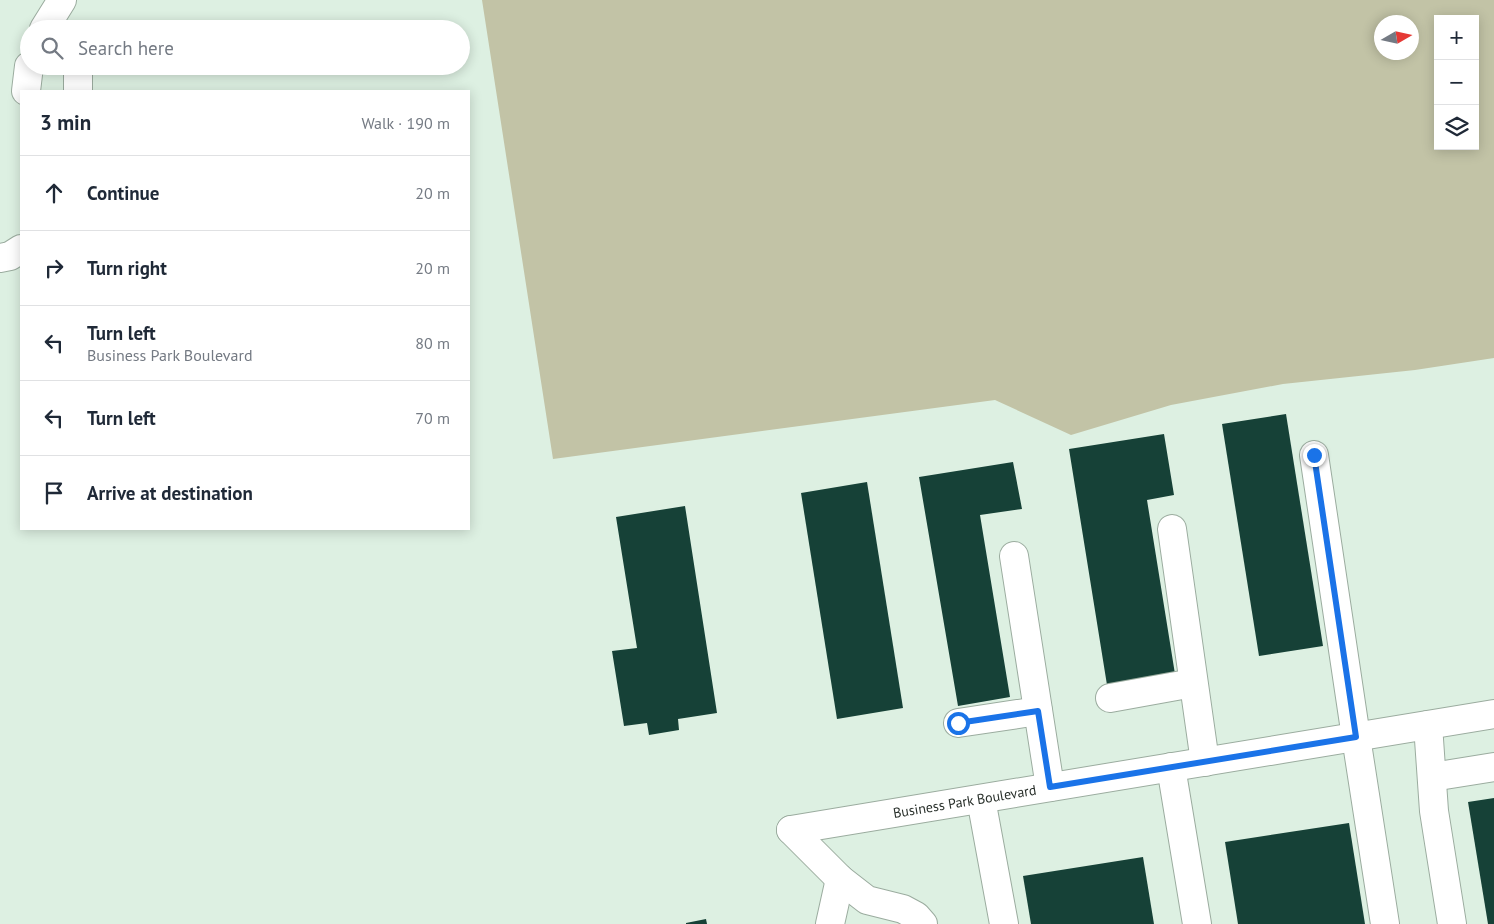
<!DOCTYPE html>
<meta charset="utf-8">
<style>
:root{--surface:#fff;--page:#f6f6f7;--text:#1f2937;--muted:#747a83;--line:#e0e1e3}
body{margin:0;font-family:"PT Sans",sans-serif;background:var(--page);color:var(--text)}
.controls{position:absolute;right:15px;top:15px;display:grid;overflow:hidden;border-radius:0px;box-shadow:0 2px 12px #0003}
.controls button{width:45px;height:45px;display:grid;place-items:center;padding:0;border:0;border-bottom:1px solid var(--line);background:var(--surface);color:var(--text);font:25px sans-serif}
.compass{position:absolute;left:1374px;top:15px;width:45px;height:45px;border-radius:50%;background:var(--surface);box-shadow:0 2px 12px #0003;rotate:81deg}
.stop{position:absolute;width:15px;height:15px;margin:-11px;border:4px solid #1a73e8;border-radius:50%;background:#fff}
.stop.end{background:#1a73e8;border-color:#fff;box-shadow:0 1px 5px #0008}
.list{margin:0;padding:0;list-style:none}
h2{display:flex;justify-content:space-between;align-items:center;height:65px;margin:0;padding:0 20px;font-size:21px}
h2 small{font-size:16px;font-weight:400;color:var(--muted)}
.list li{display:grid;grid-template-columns:32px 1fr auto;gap:15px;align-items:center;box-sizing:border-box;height:75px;padding:0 20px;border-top:1px solid var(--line)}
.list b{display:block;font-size:19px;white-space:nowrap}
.list p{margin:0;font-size:16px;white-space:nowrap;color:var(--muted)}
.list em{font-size:16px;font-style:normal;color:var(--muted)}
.icon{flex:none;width:28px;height:28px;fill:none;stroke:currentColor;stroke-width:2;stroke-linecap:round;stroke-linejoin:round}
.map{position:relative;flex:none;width:1494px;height:924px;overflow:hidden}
.search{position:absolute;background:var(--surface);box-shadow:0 2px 12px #0003;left:20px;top:20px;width:450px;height:55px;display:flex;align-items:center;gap:12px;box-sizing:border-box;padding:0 18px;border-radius:28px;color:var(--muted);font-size:19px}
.panel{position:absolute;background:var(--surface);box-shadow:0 2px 12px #0003;left:20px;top:90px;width:450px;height:440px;border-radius:0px}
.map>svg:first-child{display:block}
.green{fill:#c2c3a6;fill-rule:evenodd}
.building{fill:#164137}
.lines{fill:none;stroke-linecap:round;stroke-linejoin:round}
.minor-casing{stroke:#9bac9f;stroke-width:30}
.minor{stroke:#fff;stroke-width:28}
.route{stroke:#1a73e8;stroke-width:6}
.labels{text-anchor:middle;stroke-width:5;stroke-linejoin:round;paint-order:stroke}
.street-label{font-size:14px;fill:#29302b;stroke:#eafdef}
</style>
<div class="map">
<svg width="1494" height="924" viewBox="0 0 1494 924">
<rect width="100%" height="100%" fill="#ddf0e2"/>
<!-- green -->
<path class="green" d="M482,0H1494V358L1415,370L1283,384L1171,405L1071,435L995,400L553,459ZM1438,19H1475V146H1438ZM1382,22H1412V52H1382Z"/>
<!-- building -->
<g class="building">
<path d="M1286,414L1323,646L1259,656L1222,424Z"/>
<path d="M1164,434L1174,495L1147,500L1175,674L1107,685L1069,449Z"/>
<path d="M1013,462L1022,509L980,515L1010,697L958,706L919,477Z"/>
<path d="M867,482L903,708L837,719L801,493Z"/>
<path d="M685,506L717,713L678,719L679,730L649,735L647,723L624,726L612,651L637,648L616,517Z"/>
<path d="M1494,798V924H1488L1468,802Z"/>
<path d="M1349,823L1365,924H1238L1225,842Z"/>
<path d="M1143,857L1154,924H1031L1023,876Z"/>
<path d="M706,919L707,924H686V923Z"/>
</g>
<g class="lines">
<!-- minor casing -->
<g class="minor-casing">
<g id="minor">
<path d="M44,29L62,0"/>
<path d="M78,66V91"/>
<path d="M26,91L29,66"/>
<path d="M0,258L10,256L21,249"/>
<path d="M1314,455L1356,737L1385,924"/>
<path d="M1172,529L1205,762"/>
<path d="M1014,556L1050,787"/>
<path d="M1110,698L1193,683"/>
<path d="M958,723L1038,711"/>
<path d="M1428,725L1434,811L1452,924"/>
<path d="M1171,767L1197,924"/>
<path d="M1432,777L1494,767"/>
<path d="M981,799L1004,924"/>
<path id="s1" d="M791,830L1494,714"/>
<path d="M791,830L840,879L867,900L903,909L916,916L923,924"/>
<path d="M830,924L840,879"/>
</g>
</g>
<!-- minor -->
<use href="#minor" class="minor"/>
</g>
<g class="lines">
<!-- route -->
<path class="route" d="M958,723L1038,711L1050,787L1356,737L1314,455"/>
</g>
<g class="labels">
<!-- street labels -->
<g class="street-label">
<text dy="5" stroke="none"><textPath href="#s1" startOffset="176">Business Park Boulevard</textPath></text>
</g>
</g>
</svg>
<div class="controls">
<button>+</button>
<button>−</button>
<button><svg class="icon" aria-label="layers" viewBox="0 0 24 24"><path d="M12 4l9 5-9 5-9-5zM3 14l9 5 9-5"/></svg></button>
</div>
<svg class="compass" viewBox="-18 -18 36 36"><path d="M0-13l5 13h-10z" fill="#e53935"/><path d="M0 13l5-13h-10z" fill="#747a83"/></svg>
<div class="stop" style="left:958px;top:723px"></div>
<div class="stop end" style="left:1314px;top:455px"></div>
<div class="search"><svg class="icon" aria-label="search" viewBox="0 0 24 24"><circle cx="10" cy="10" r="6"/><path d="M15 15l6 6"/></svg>Search here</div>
<section class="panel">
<h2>3 min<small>Walk · 190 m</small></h2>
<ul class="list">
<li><svg class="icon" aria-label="ahead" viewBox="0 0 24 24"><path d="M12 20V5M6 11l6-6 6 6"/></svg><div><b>Continue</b></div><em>20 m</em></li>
<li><svg class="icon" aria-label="right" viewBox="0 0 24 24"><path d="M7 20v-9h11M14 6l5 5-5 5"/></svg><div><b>Turn right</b></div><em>20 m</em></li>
<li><svg class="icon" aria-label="left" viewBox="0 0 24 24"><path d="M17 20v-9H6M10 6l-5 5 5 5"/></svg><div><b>Turn left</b><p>Business Park Boulevard</p></div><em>80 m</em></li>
<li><svg class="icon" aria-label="left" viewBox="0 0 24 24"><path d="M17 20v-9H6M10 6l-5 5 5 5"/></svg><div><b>Turn left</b></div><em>70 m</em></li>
<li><svg class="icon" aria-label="arrive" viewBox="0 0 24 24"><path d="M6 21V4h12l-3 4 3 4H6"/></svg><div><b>Arrive at destination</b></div></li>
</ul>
</section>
</div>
